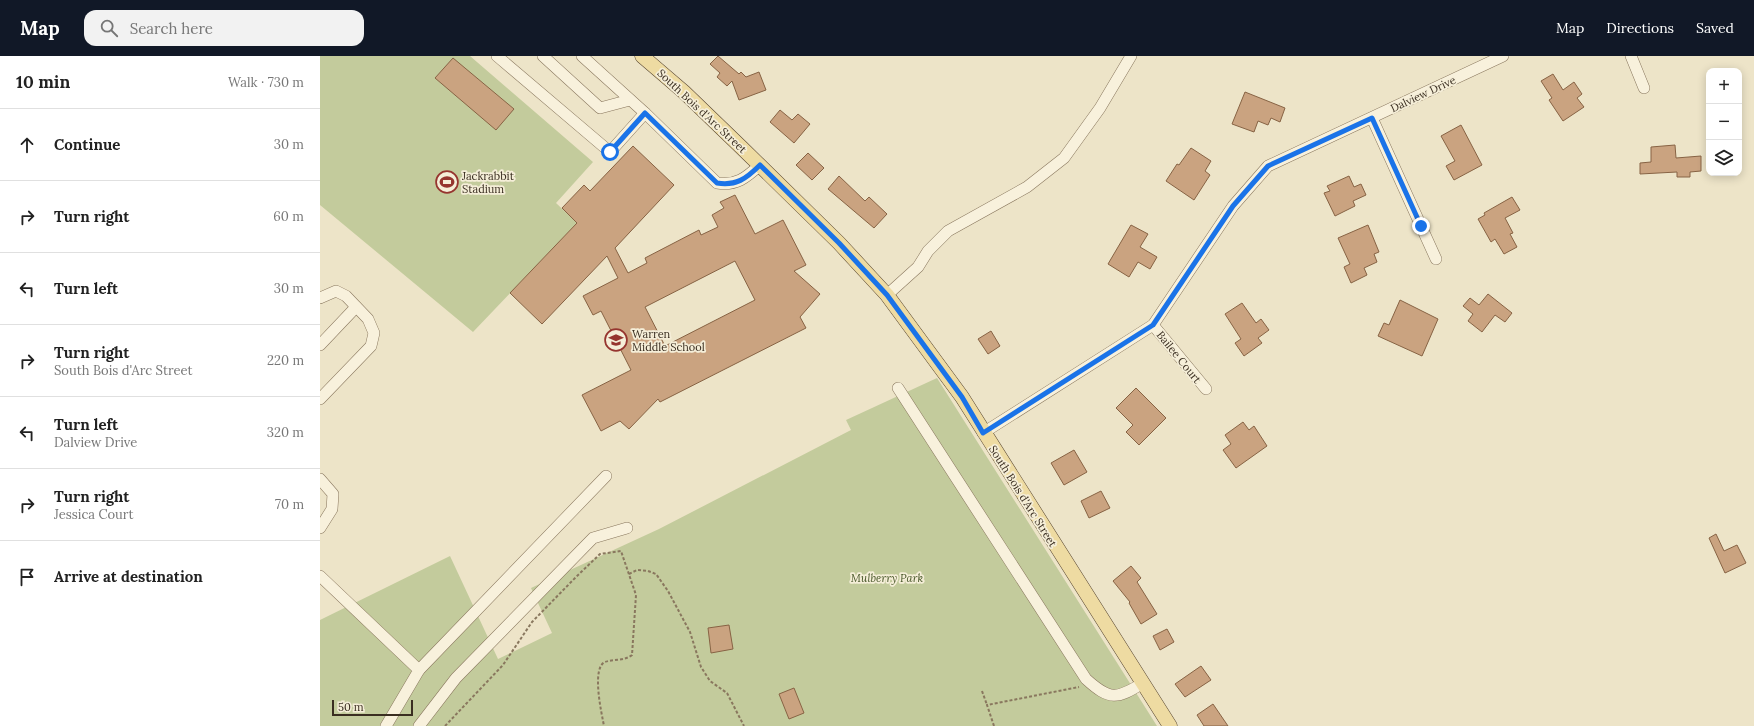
<!DOCTYPE html>
<meta charset="utf-8">
<style>
:root{--surface:#fff;--page:#f2f2f2;--text:#222;--muted:#767676;--line:#e0e0e0;--accent:#111827}
body{margin:0;font-family:Lora,serif;background:var(--page);color:var(--text)}
.controls{position:absolute;right:12px;top:12px;display:grid;overflow:hidden;border-radius:8px;box-shadow:0 2px 10px #0003}
.controls button{width:36px;height:36px;display:grid;place-items:center;padding:0;border:0;border-bottom:1px solid var(--line);background:var(--surface);color:var(--text);font:20px sans-serif}
.scale{position:absolute;left:12px;bottom:10px;width:81px;box-sizing:border-box;padding-left:4px;border:2px solid #3a2e21;border-top:0;font-size:11px;line-height:14px;white-space:nowrap;color:#3a2e21;-webkit-text-stroke:3px #f5eed8;paint-order:stroke}
.stop{position:absolute;width:12px;height:12px;margin:-9px;border:3px solid #1a73e8;border-radius:50%;background:#fff}
.stop.end{background:#1a73e8;border-color:#fff;box-shadow:0 1px 4px #0008}
.list{margin:0;padding:0;list-style:none}
h2{display:flex;justify-content:space-between;align-items:center;height:52px;margin:0;padding:0 16px;font-size:17px}
h2 small{font-size:13px;font-weight:400;color:var(--muted)}
.list li{display:grid;grid-template-columns:26px 1fr auto;gap:12px;align-items:center;box-sizing:border-box;height:72px;padding:0 16px;border-top:1px solid var(--line)}
.list b{display:block;font-size:15px;white-space:nowrap}
.list p{margin:0;font-size:13px;white-space:nowrap;color:var(--muted)}
.list em{font-size:13px;font-style:normal;color:var(--muted)}
.icon{flex:none;width:22px;height:22px;fill:none;stroke:currentColor;stroke-width:2;stroke-linecap:round;stroke-linejoin:round}
.map{position:relative;flex:none;width:1434px;height:670px;overflow:hidden}
header{display:flex;align-items:center;gap:24px;box-sizing:border-box;height:56px;padding:0 20px;background:var(--accent);color:#fff}
header strong{font-size:19px}
nav{display:flex;gap:22px;margin-inline-start:auto;font-size:14px}
.search{width:280px;height:36px;background:var(--page);display:flex;align-items:center;gap:10px;box-sizing:border-box;padding:0 14px;border-radius:12px;color:var(--muted);font-size:15px}
main{display:flex}
aside{flex:1;background:var(--surface)}
.map>svg:first-child{display:block}
.green{fill:#c3cb9c}
.building{fill:#caa380;stroke:#876344;fill-rule:evenodd}
.lines{fill:none;stroke-linecap:round;stroke-linejoin:round}
.minor-casing{stroke:#89775e;stroke-width:12}
.major-casing{stroke:#574531;stroke-width:15}
.path{stroke:#89775e;stroke-width:2;stroke-dasharray:3 2;stroke-linecap:butt}
.minor{stroke:#f8f1dc;stroke-width:11}
.major{stroke:#eedba2;stroke-width:14}
.route{stroke:#1a73e8;stroke-width:5}
.labels{text-anchor:middle;stroke-width:3.5;stroke-linejoin:round;paint-order:stroke}
.street-label{font-size:11px;fill:#3a2e21;stroke:#f5eed8}
.poi-label{font-size:11px;fill:#3a2e21;stroke:#f5eed8;text-anchor:start}
.park-label{font-size:11px;font-style:italic;fill:#475628;stroke:#f5eed8}
</style>
<header>
<strong>Map</strong>
<div class="search"><svg class="icon" aria-label="search" viewBox="0 0 24 24"><circle cx="10" cy="10" r="6"/><path d="M15 15l6 6"/></svg>Search here</div>
<nav><a>Map</a><a>Directions</a><a>Saved</a></nav>
</header>
<main>
<aside>
<h2>10 min<small>Walk · 730 m</small></h2>
<ul class="list">
<li><svg class="icon" aria-label="ahead" viewBox="0 0 24 24"><path d="M12 20V5M6 11l6-6 6 6"/></svg><div><b>Continue</b></div><em>30 m</em></li>
<li><svg class="icon" aria-label="right" viewBox="0 0 24 24"><path d="M7 20v-9h11M14 6l5 5-5 5"/></svg><div><b>Turn right</b></div><em>60 m</em></li>
<li><svg class="icon" aria-label="left" viewBox="0 0 24 24"><path d="M17 20v-9H6M10 6l-5 5 5 5"/></svg><div><b>Turn left</b></div><em>30 m</em></li>
<li><svg class="icon" aria-label="right" viewBox="0 0 24 24"><path d="M7 20v-9h11M14 6l5 5-5 5"/></svg><div><b>Turn right</b><p>South Bois d'Arc Street</p></div><em>220 m</em></li>
<li><svg class="icon" aria-label="left" viewBox="0 0 24 24"><path d="M17 20v-9H6M10 6l-5 5 5 5"/></svg><div><b>Turn left</b><p>Dalview Drive</p></div><em>320 m</em></li>
<li><svg class="icon" aria-label="right" viewBox="0 0 24 24"><path d="M7 20v-9h11M14 6l5 5-5 5"/></svg><div><b>Turn right</b><p>Jessica Court</p></div><em>70 m</em></li>
<li><svg class="icon" aria-label="arrive" viewBox="0 0 24 24"><path d="M6 21V4h12l-3 4 3 4H6"/></svg><div><b>Arrive at destination</b></div></li>
</ul>
</aside>
<div class="map">
<svg width="1434" height="670" viewBox="0 0 1434 670">
<rect width="100%" height="100%" fill="#ede4c8"/>
<!-- green -->
<g class="green">
<path d="M0,0H150L273,106L236,147L257,167L153,276L0,149Z"/>
<path d="M617,322L837,670H0V564L130,500L178,603L232,577L211,532L339,473L531,374L526,364Z"/>
</g>
<!-- building -->
<g class="building">
<path d="M398,0L419,18L421,16L426,21L439,16L446,34L419,44L412,25L407,30L397,21L400,17L390,8Z"/>
<path d="M133,2L194,53L176,74L115,22Z"/>
<path d="M1233,18L1243,34L1254,26L1262,38L1257,42L1264,51L1243,65L1229,44L1232,42L1221,25Z"/>
<path d="M925,36L965,52L960,66L951,62L948,69L938,65L934,76L912,68Z"/>
<path d="M460,54L472,64L478,58L490,68L474,87L450,66Z"/>
<path d="M1141,69L1162,109L1134,124L1126,110L1135,105L1121,80Z"/>
<path d="M1355,89L1356,102L1381,100V115L1370,116V121H1357V116L1320,118V107L1331,106V91Z"/>
<path d="M313,90L354,129L295,192L308,217L327,207L325,202L379,174L381,179L398,171L392,159L404,152L400,146L415,139L435,178L463,164L486,209L474,215L500,238L480,261L486,272L340,346L338,343L309,373L300,365L281,375L262,339L311,314L281,255L273,259L263,240L298,222L287,200L222,268L190,237L257,167L242,152L264,129L270,135ZM415,205L435,244L345,290L325,251Z"/>
<path d="M871,92L891,105L885,115L890,119L874,144L846,125L857,108L859,109Z"/>
<path d="M488,97L504,112L492,124L476,109Z"/>
<path d="M519,120L545,145L549,141L567,158L554,172L508,133Z"/>
<path d="M1029,120L1034,131L1041,128L1046,139L1033,145L1035,150L1015,160L1004,137L1010,135L1007,130Z"/>
<path d="M1192,141L1200,154L1185,162L1193,177L1190,178L1197,191L1184,198L1175,183L1171,186L1158,163L1165,159L1164,157Z"/>
<path d="M811,169L828,178L820,191L837,201L830,213L818,206L809,221L788,208Z"/>
<path d="M1048,169L1059,196L1054,198L1057,206L1044,212L1047,219L1031,227L1024,211L1030,208L1018,182Z"/>
<path d="M1168,238L1192,257L1185,266L1175,259L1162,276L1148,265L1153,258L1143,250L1150,242L1159,249Z"/>
<path d="M1080,244L1118,263L1102,300L1058,280L1064,267L1069,269Z"/>
<path d="M922,247L936,267L941,263L949,274L938,282L942,287L924,300L915,287L921,283L905,258Z"/>
<path d="M671,275L680,290L668,298L658,283Z"/>
<path d="M816,332L846,362L819,389L806,376L813,369L796,352Z"/>
<path d="M923,366L929,374L934,370L947,390L916,412L903,394L911,388L905,379Z"/>
<path d="M754,394L767,416L744,429L731,407Z"/>
<path d="M781,435L790,452L769,462L761,445Z"/>
<path d="M1396,478L1404,495L1417,489L1426,507L1405,517L1389,482Z"/>
<path d="M811,510L821,522L817,526L837,558L821,568L809,547L810,546L793,525Z"/>
<path d="M409,569L413,593L391,597L388,572Z"/>
<path d="M847,573L854,586L840,594L833,580Z"/>
<path d="M881,610L891,624L865,641L855,628Z"/>
<path d="M474,632L484,657L469,663L459,638Z"/>
<path d="M893,648L908,670H884L877,659Z"/>
</g>
<g class="lines">
<!-- minor casing -->
<g class="minor-casing">
<g id="minor">
<path d="M177,0L290,96L325,57"/>
<path d="M223,0L280,52L310,44"/>
<path d="M262,0L325,57L397,127C416,130 426,122 440,109"/>
<path d="M1311,0L1324,32"/>
<path d="M1052,62L1116,203"/>
<path d="M567,239L598,211L608,195L628,175L707,131L744,102L780,52L811,0"/>
<path d="M0,242L16,235L26,240L48,263L54,277L51,290L0,343"/>
<path d="M833,269L886,333"/>
<path d="M0,289L36,251"/>
<path d="M578,332L766,623C790,645 797,643 823,627"/>
<path d="M663,377L833,269L913,150L948,110L1183,0"/>
<path d="M0,423L13,438L12,453L0,472"/>
<path d="M0,520L99,614L66,670"/>
<path d="M99,614L286,420"/>
<path d="M99,670L136,622L273,482L307,472"/>
</g>
</g>
<!-- major casing -->
<g class="major-casing">
<path id="major" d="M322,0L364,36L422,92L519,187L567,239L642,341L850,670"/>
</g>
<!-- path -->
<g class="path">
<path d="M309,518L317,514L328,515L336,518L348,535L370,576L381,611L390,625L407,637L424,670"/>
<path d="M662,635L667,649"/>
<path d="M125,670L183,609L212,566L256,521L280,498L301,495L316,539L312,599C305,605 293,603 285,606C271,612 282,659 284,670"/>
<path d="M674,670L667,649L759,631"/>
</g>
<!-- minor -->
<use href="#minor" class="minor"/>
<!-- major -->
<use href="#major" class="major"/>
</g>
<g class="lines">
<!-- route -->
<path class="route" d="M290,96L325,57L397,127C416,130 426,123 440,109L519,187L567,239L642,341L663,377L833,269L913,150L948,110L1052,62L1101,170"/>
</g>
<!-- icons -->
<defs>
<g id="stadium-ring" transform="scale(1.15)"><circle r="9.5" fill="#f5eed8" stroke="#96352f" stroke-width="1.5"/><path d="M0-5a6.5 5 0 1 0 0 10a6.5 5 0 1 0 0-10ZM-3.5-1.8h7v3.6h-7Z" fill="#96352f"/></g>
<g id="school-ring" transform="scale(1.15)"><circle r="9.5" fill="#f5eed8" stroke="#96352f" stroke-width="1.5"/><path d="M0-5L7-2L0 1L-7-2ZM-4 1L0 2.5L4 1V4Q0 6-4 4Z" fill="#96352f"/></g>
</defs>
<g fill-rule="evenodd">
<use href="#stadium-ring" x="127" y="126"/>
<use href="#school-ring" x="296" y="284"/>
</g>
<g class="labels">
<!-- street labels -->
<g class="street-label">
<text transform="translate(1103 38) rotate(-25)" y="4">Dalview Drive</text>
<text transform="translate(382 55) rotate(43)" y="4">South Bois d'Arc Street</text>
<text transform="translate(859 301) rotate(51)" y="4">Bailee Court</text>
<text transform="translate(703 440) rotate(58)" y="4">South Bois d'Arc Street</text>
</g>
<!-- poi labels -->
<g class="poi-label">
<text x="142" y="124">Jackrabbit<tspan x="142" dy="13">Stadium</tspan></text>
<text x="312" y="282">Warren<tspan x="312" dy="13">Middle School</tspan></text>
</g>
<!-- park labels -->
<g class="park-label">
<text x="567" y="526">Mulberry Park</text>
</g>
</g>
</svg>
<div class="controls">
<button>+</button>
<button>−</button>
<button><svg class="icon" aria-label="layers" viewBox="0 0 24 24"><path d="M12 4l9 5-9 5-9-5zM3 14l9 5 9-5"/></svg></button>
</div>
<div class="scale">50 m</div>
<div class="stop" style="left:290px;top:96px"></div>
<div class="stop end" style="left:1101px;top:170px"></div>
</div>
</main>
